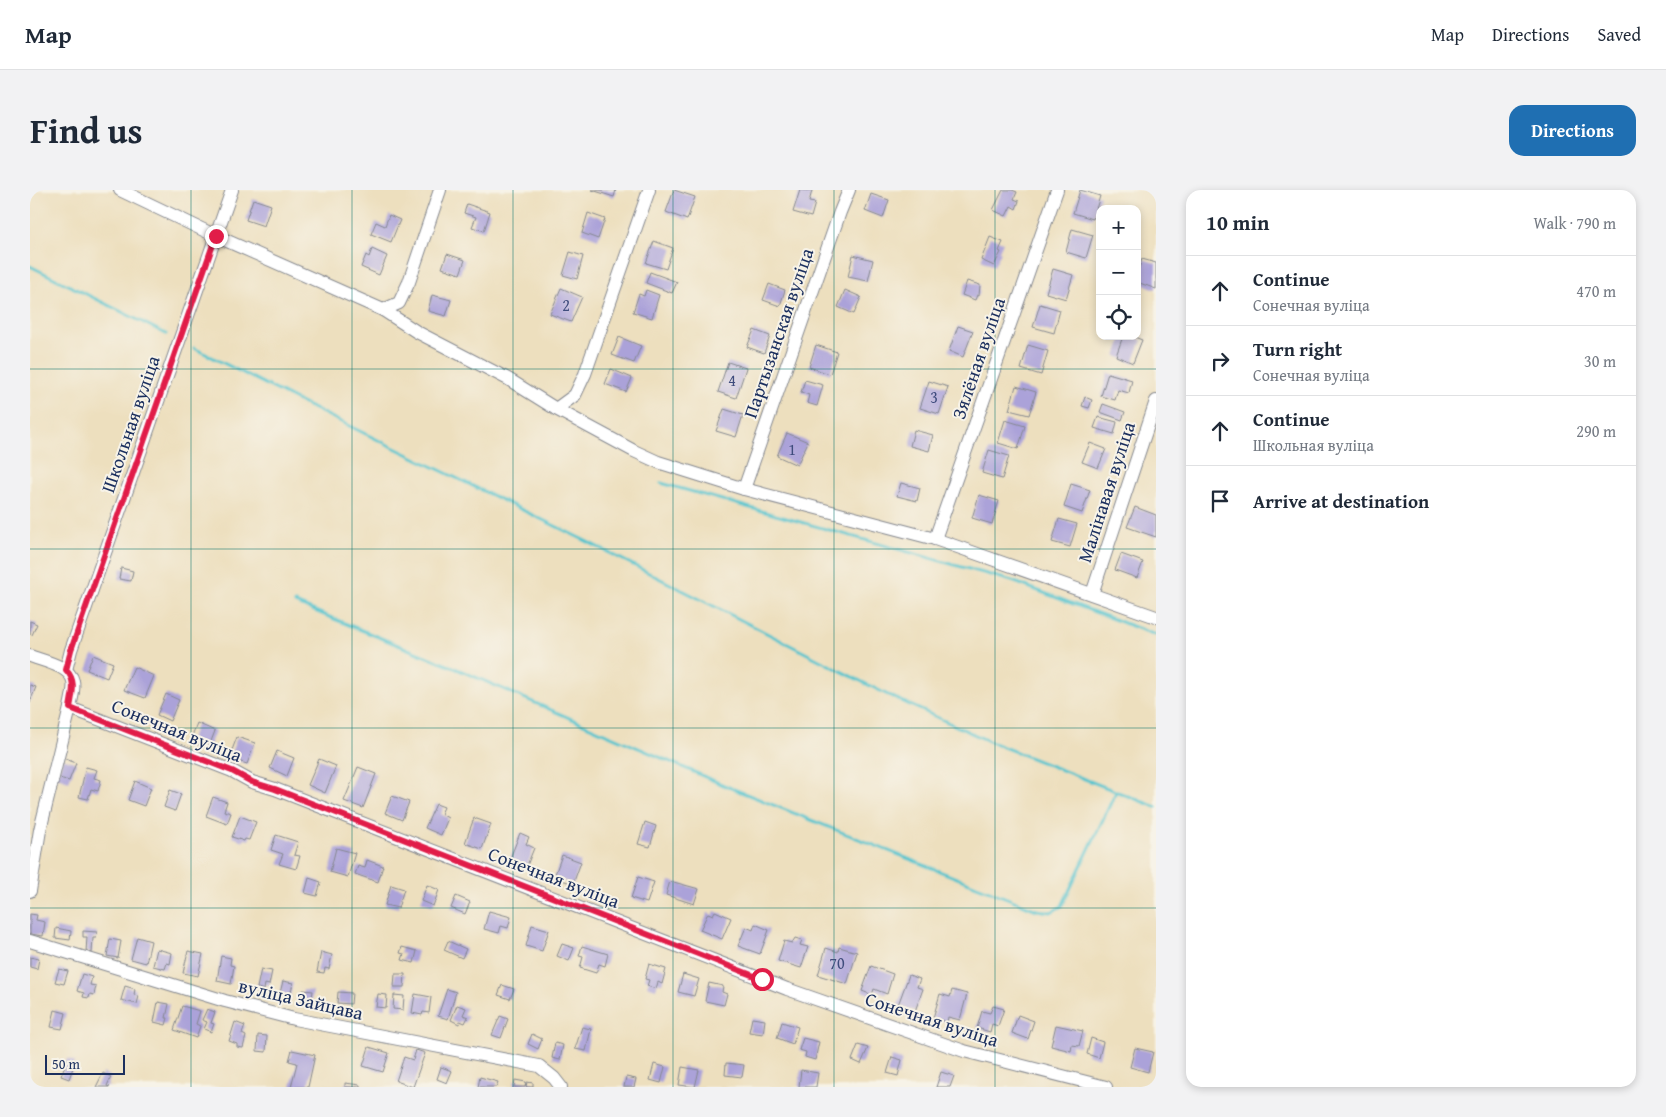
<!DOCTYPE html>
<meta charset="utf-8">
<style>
:root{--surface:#fff;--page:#f2f2f3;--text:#1f2937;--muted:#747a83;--line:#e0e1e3;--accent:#1f6fb2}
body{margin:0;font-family:"Gentium Book Plus",serif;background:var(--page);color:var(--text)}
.controls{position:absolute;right:15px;top:15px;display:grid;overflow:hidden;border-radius:10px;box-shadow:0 2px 8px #0003}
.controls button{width:45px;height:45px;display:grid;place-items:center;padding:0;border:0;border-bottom:1px solid var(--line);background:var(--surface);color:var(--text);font:25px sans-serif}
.scale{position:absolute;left:15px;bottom:12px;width:80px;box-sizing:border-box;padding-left:5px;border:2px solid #1b2f5e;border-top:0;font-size:14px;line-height:18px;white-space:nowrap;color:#1b2f5e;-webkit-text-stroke:4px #f7f3e8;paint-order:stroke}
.stop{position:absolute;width:15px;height:15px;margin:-11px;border:4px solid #e11d48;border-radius:50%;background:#fff}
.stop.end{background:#e11d48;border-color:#fff;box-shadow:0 1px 5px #0008}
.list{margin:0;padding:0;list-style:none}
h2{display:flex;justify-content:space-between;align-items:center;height:65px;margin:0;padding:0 20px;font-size:21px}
h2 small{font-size:16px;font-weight:400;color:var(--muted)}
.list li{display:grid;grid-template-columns:32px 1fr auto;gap:15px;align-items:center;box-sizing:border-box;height:70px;padding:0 20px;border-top:1px solid var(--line)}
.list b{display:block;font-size:19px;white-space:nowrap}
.list p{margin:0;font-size:16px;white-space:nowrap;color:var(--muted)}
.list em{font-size:16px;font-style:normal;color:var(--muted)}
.icon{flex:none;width:28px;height:28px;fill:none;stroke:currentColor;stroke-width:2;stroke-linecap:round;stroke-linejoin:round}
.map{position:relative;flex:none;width:1126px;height:897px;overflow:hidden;border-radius:15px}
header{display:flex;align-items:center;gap:30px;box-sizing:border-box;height:70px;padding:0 25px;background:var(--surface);border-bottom:1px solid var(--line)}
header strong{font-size:24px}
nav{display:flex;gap:28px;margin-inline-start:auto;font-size:18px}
.intro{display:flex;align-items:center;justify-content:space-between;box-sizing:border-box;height:120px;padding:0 30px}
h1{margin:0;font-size:35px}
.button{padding:12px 22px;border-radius:15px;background:var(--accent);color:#fff;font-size:18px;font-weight:700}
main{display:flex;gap:30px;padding:0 30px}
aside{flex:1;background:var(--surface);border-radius:15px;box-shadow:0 2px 8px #0003}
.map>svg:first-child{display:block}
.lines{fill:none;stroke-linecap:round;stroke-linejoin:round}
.stream{stroke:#57c4ce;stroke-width:3}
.building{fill:#aba2d9}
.street-casing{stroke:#84878e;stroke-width:14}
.street{stroke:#fff;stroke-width:12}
.route{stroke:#e11d48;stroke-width:6}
.grid{fill:none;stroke:#0f766e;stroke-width:1;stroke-opacity:0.55}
.labels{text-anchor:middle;stroke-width:4;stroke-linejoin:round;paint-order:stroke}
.number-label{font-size:16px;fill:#3f4c7d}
.street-label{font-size:19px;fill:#1b2f5e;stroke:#f7f3e8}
</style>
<header>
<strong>Map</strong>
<nav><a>Map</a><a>Directions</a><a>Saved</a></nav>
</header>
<div class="intro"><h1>Find us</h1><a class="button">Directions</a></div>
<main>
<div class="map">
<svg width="1126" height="897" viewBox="0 0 1126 897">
<rect width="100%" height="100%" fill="#f7f3e8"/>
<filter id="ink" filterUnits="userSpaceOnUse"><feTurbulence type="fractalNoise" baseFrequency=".02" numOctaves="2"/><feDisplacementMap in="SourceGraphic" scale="10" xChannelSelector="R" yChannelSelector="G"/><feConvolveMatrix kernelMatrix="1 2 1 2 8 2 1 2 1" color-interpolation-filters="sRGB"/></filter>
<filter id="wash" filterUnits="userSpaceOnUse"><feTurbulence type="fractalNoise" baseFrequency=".0096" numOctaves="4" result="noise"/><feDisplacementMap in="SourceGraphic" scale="20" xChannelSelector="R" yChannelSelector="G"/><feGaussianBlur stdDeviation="1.12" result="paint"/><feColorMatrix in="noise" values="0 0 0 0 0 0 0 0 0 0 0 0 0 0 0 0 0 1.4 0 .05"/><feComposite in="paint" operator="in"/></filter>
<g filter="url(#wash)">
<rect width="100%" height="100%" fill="#eddfbe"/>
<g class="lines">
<!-- stream -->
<g class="stream">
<path d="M0,76L136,144"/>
<path d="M164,158L272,213L554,350L856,504L963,553L1126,617"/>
<path d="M631,293L982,391L1126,445"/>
<path d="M265,413L427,479L696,596L1007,720L1021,722L1032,716L1086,602"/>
</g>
</g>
<g id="blocks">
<!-- building -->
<g class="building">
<path d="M562,0H586L584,7Z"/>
<path d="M644,0L665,7L657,30L636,22Z"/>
<path d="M770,0L782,1L779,12L785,13L781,27L763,22Z"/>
<path d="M973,0H982L987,2L984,9L989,11L986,19L981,16L976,26L963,20Z"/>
<path d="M1050,0L1070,6L1063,29L1043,23Z"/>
<path d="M841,4L859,10L853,28L835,21Z"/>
<path d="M223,9L241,15L234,36L216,30Z"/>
<path d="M437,14L460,22L454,41L442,37L446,27L434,23Z"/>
<path d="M558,23L575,29L568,49L552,43Z"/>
<path d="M359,25L370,30L361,52L341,44L346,32L355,36Z"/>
<path d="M1042,39L1063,45L1056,68L1036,62Z"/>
<path d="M960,47L973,52L969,61L971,62L964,76L951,70Z"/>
<path d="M624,51L643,58L636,79L616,73Z"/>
<path d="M342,59L357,66L349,85L331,77L336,65L339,67Z"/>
<path d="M540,62L553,66L547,89L533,85Z"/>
<path d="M417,64L435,70L430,84L412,78Z"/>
<path d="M823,65L843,70L838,91L818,87Z"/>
<path d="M1112,69L1126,73V99L1107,92V84Z"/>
<path d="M1023,79L1043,85L1036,109L1016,103Z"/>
<path d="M620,82L647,92L642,103L616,93Z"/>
<path d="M937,91L950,95L949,106L947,105L945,110L932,105Z"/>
<path d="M739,94L755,100L750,116L733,110Z"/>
<path d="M531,98L552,107L541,132L520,124Z"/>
<path d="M616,100L629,105L622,128L603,122L609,104L614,106Z"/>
<path d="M815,100L831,107L824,124L808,117Z"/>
<path d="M402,105L421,110L416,126L398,121Z"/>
<path d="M1010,114L1030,120L1024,143L1003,137Z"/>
<path d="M928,136L943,141L933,167L919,161Z"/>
<path d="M724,140L740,146L734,163L717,157Z"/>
<path d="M1093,146H1102L1112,150L1103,173L1086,166Z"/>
<path d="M589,147L611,156L604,173L582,165Z"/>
<path d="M786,155L807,162L800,184L779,177Z"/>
<path d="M998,155L1018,161L1011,185L991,179Z"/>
<path d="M698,172L716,178L706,208L688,202Z"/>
<path d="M581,179L602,188L596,202L575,194Z"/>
<path d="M1078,183L1102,190L1099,203L1088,200L1085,210L1071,206Z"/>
<path d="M775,190L793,195L787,216L777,213L779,205L771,202Z"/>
<path d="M899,191L918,197L909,224L890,218Z"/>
<path d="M986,196L1006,202L999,225L979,220Z"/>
<path d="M1055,207L1062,210L1059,218L1052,216Z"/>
<path d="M1073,214L1095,222L1092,230L1070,222Z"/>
<path d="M694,219L713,225L706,247L686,241Z"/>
<path d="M1068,227L1087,232L1084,244L1064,238Z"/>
<path d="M975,230L995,236L988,259L968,253Z"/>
<path d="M884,240L903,245L899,261L880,256Z"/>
<path d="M757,243L778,252L767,275L747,266Z"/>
<path d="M1060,253L1076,259L1068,278L1052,272Z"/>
<path d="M959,260L979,266L972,289L952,283Z"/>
<path d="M871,293L890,298L887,311L867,306Z"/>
<path d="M1041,294L1060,300L1052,323L1034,317Z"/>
<path d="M949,305L969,311L962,334L942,328Z"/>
<path d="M1105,317L1126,325V347L1097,337Z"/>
<path d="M1029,329L1047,334L1040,357L1022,352Z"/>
<path d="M1091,364L1113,372L1107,388L1085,380Z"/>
<path d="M91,378L103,381L101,391L89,389Z"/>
<path d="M0,431L7,434L2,445L0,444Z"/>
<path d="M63,465L83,473L77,488L57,480Z"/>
<path d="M104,477L124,486L115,508L94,500Z"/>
<path d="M0,495L6,497L0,512Z"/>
<path d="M136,504L149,510L140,531L127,525Z"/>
<path d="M167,533L185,541L178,559L160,551Z"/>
<path d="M207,547L225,553L217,574L199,568Z"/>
<path d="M247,561L264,568L257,586L240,578Z"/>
<path d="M33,568L46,573L39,591L27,587Z"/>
<path d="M289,569L306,576L295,603L278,595Z"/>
<path d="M56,577L67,580L64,588L71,590L68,601L61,599L58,609L49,607Z"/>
<path d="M328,577L346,584L333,618L314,611Z"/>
<path d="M105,591L121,598L114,616L98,610Z"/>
<path d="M140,600L151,604L145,621L134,617Z"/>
<path d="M362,606L379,612L372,630L355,623Z"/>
<path d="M183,607L197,612L194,621L201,623L197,634L176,626Z"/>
<path d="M406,614L414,617L411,624L418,628L411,645L395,638Z"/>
<path d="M210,626L226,632L219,650L215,649L214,651L202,647Z"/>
<path d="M444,628L461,634L452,659L435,653Z"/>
<path d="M615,632L626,636L620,657L608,654Z"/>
<path d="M490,643L499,647L496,654L504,658L496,678L479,671Z"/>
<path d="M246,645L268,652L264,665L270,666L266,679L249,674L253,664L241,660Z"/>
<path d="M306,658L325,663L318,687L300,682Z"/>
<path d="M532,665L551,672L543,694L524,687Z"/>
<path d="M337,670L353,676L348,692L325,684L328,676L335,678Z"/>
<path d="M608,687L624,692L617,713L601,708Z"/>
<path d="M279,688L291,692L287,706L275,703Z"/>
<path d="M640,691L669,699L664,714L636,705Z"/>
<path d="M361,695L374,699L368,718L355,715Z"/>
<path d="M397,695L409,700L403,716L391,711Z"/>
<path d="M426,706L440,712L435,724L421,718Z"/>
<path d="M459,721L481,727L478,738L471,736L469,743L454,739Z"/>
<path d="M685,721L701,728L692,749L670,740L678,723L683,725Z"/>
<path d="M0,724L7,725L6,730L15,732L13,746L0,744Z"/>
<path d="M725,734L739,740L730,764L708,756L716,737L723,740Z"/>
<path d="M502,735L519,740L512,761L496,756Z"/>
<path d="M26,738L41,741L40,750L25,748Z"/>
<path d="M53,741L67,742L66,748H63L62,763L56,762L57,747H53Z"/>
<path d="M107,747L121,751L116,773L101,769Z"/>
<path d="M765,748L772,750L770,755L778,757L771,778L748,771L754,751L762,753Z"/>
<path d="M80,749L91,751L88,768L77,766Z"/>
<path d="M418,751L436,759L432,768L414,760Z"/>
<path d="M532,754L544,758L539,771L527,766Z"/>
<path d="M552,756L578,764L575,776L569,774L566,783L550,778L553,767L549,766Z"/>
<path d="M372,757L387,761L384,773L372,770L374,764L370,763Z"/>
<path d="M809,757L827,762L817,794L788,785L796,758L808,762Z"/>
<path d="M127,759L142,763L140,774L137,773L135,779L123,776Z"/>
<path d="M158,761L173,764L168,786L153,783Z"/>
<path d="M291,762L302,765L299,779L295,778L294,783L287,782Z"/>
<path d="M191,766L201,768L200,775L204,776L201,794L187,791Z"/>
<path d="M0,767L9,769L7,779L0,777Z"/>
<path d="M619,774L636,779L632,794L628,792L626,799L617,796L619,790L615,789Z"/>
<path d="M841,776L863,784L857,804L844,799L842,805L832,801Z"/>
<path d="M29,779L38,781L34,794L25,792Z"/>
<path d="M231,779L242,781L239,795L235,794L234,800L227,798Z"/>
<path d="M52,784L62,787L60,795L66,796L64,805L60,804L59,808L53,807L54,803L47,801Z"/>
<path d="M365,784H375L374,797H364Z"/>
<path d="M653,784L669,789L664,806L648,802Z"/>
<path d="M879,785L890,789L887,797L893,799L885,821L868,815Z"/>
<path d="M253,791L263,793L260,806L250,803Z"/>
<path d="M679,793L693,796L692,802L697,804L694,815L675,811Z"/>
<path d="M472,795L484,799L480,809L468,805Z"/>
<path d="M95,796L105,799L104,805L109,806L107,814L91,810Z"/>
<path d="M417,799L426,802L418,829L408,826Z"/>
<path d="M273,800L283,801L281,813L271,812Z"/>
<path d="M922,800L937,804L930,830L918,827L917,832L903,828L910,804L920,807Z"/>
<path d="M308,802L322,803L321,814L307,813Z"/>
<path d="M348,804L357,805L356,818L346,817Z"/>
<path d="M385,804L401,807L399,823L393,822L392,825L382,823Z"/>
<path d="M364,805L374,806L373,820L363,819Z"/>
<path d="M128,812L139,814L136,828H138L136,835L124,832Z"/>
<path d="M427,815L436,818L433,825L438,827L435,833L430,831L429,834L421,830Z"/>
<path d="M152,816L170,821L166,834L170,836L166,848L144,840Z"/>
<path d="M963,816L974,819L968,836L962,834L960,842L947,838L952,821L960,823Z"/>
<path d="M177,819L185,822L181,833L184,834L181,842L174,839L177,832L172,830Z"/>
<path d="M25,820L36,823L32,839L21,837Z"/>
<path d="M988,825L1004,831L998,849L982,843Z"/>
<path d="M470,826L478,829L471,848L462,845Z"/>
<path d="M722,828L735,830L733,844L719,842Z"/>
<path d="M205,832L215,836L212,844L216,846L213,858L207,857V854L199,851Z"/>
<path d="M752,832L768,837L763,854L747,848Z"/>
<path d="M1026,835L1053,841L1049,856L1042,855L1041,861L1021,856Z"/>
<path d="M552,837L561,839L556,861L545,859Z"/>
<path d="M502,844L512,849L508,859L498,854Z"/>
<path d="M228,845L237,846L236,862L227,861Z"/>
<path d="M773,848L789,852L785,870L775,867L776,862L769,860Z"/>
<path d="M1061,848L1073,852L1069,868L1057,864Z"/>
<path d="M525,853L533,855L530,870L522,868Z"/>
<path d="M828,855L838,858L831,874L822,870Z"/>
<path d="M339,857L359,863L353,882L333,876Z"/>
<path d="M1105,858L1123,862L1118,882L1100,877Z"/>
<path d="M262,860L285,865L278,897H261L267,873L259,871Z"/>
<path d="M386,860L395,863L383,897L366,891L374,867L383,870Z"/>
<path d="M862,867L872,870L868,886L857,883Z"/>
<path d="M37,869L45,872L39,889L31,886Z"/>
<path d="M696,873L714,875L712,887L695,885Z"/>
<path d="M624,874L635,877L631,893L620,890Z"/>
<path d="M411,877L422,881L417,893L407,889Z"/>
<path d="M652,877L669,880L665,897L649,895Z"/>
<path d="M771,880L788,883L786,897H769Z"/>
<path d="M911,882L924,886L920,897H906Z"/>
<path d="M73,883L81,887L77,896L80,897H66Z"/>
<path d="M450,887L468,892L466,897H448Z"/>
<path d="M596,887L606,889L604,897H594Z"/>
<path d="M485,890L496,892L495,897H484Z"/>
<path d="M497,892L503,893V897H496Z"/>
<path d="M315,893L330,895V897H315Z"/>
</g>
</g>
</g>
<g filter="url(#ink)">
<use href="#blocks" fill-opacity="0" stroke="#84878e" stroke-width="1"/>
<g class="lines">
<!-- street casing -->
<g class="street-casing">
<g id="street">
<path d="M90,0L186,46L353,120L369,113L379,92L410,0"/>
<path d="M353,120L387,142L478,189L526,219L604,261L628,272L714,299L905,349L1126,427"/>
<path d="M526,219L545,205L555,184L619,0"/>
<path d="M714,299L810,22L819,0"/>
<path d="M905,349L1027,0"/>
<path d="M1062,404L1126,211"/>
<path d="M0,466C13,471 40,476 43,491C45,499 41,510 40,518L202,581L222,592L245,599L757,799L934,861L1076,897"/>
<path d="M36,480L41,460L202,0"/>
<path d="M0,701L10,640L40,518"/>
<path d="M0,751L195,811L264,829L509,876L524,888L531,897"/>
</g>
</g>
<!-- street -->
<use href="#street" class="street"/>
</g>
</g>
<g class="lines" filter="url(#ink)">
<!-- route -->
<path class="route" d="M186,46L41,460L36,480C47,491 42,504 40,518L202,581L222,592L245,599L732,789"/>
</g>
<!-- grid -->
<path class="grid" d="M161,0V897M322,0V897M483,0V897M643,0V897M804,0V897M965,0V897M0,179H1126M0,359H1126M0,538H1126M0,718H1126"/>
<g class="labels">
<!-- number labels -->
<g class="number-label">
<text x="536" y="121">2</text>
<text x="702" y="196">4</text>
<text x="904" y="213">3</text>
<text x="762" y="265">1</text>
<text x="807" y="779">70</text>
</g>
<!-- street labels -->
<g class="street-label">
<text transform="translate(748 143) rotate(-71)" y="7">Партызанская вуліца</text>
<text transform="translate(948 168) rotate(-71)" y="7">Зялёная вуліца</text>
<text transform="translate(100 234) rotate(-71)" y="7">Школьная вуліца</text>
<text transform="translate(1076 302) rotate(-72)" y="7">Малінавая вуліца</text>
<text transform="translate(147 540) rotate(22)" y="7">Сонечная вуліца</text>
<text transform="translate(524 687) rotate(21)" y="7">Сонечная вуліца</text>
<text transform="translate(271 809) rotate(13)" y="7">вуліца Зайцава</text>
<text transform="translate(902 829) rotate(18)" y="7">Сонечная вуліца</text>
</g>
</g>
</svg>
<div class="controls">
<button>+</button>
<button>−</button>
<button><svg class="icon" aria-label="locate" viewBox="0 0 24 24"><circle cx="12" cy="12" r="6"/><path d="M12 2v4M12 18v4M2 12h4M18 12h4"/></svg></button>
</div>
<div class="scale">50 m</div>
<div class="stop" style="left:732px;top:789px"></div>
<div class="stop end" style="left:186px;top:46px"></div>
</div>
<aside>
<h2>10 min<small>Walk · 790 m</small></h2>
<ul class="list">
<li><svg class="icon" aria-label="ahead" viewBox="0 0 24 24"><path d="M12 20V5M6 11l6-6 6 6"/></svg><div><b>Continue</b><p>Сонечная вуліца</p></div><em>470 m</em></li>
<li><svg class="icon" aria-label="right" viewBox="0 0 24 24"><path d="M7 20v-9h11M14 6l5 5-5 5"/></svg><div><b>Turn right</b><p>Сонечная вуліца</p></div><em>30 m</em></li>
<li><svg class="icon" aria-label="ahead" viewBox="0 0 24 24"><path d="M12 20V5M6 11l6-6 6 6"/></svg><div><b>Continue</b><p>Школьная вуліца</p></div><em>290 m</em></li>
<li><svg class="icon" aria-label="arrive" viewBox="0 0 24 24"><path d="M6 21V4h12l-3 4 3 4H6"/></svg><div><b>Arrive at destination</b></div></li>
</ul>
</aside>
</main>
